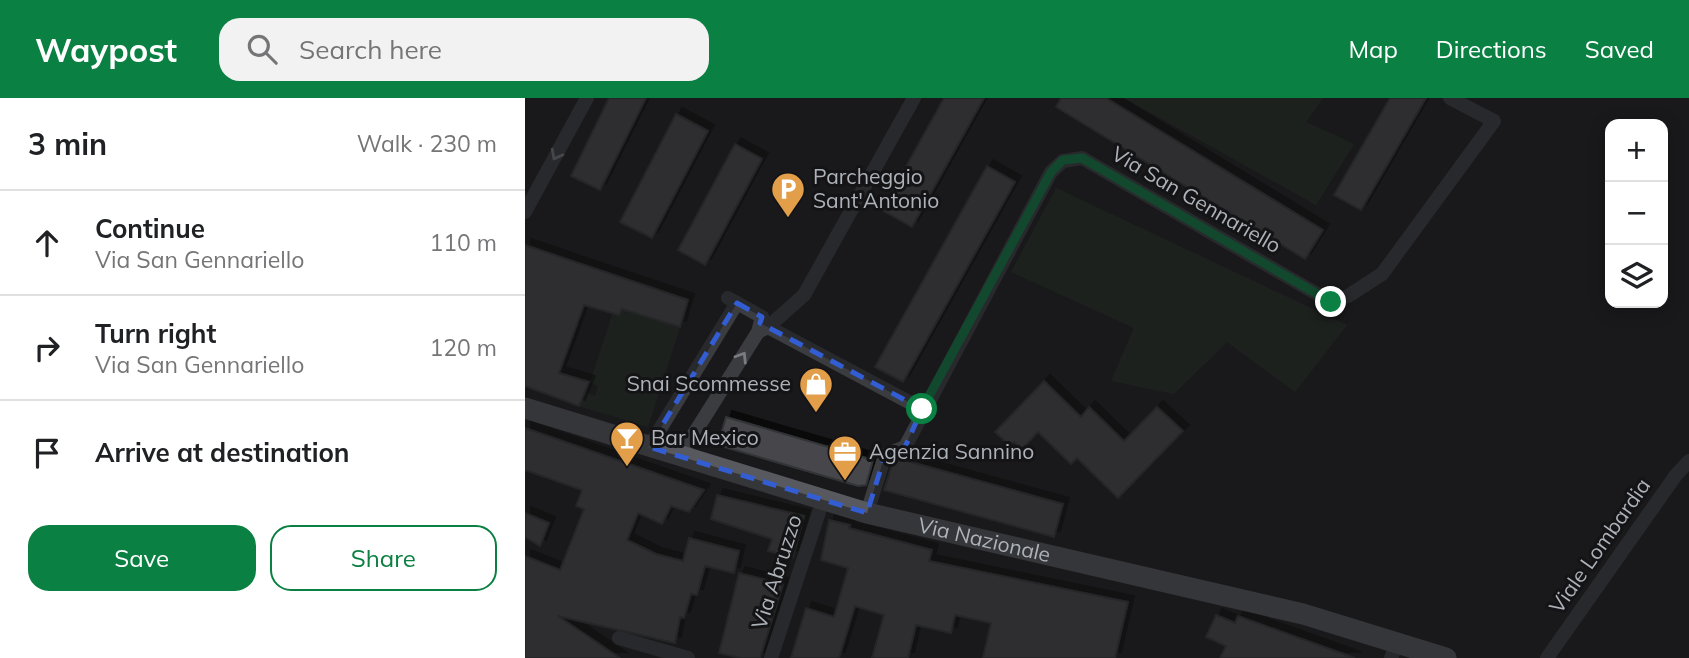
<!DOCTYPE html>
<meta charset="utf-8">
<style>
:root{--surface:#fff;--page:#f2f2f2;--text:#202124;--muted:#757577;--line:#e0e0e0;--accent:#0b8043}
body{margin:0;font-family:Mulish,sans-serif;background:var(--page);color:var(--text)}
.controls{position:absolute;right:21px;top:21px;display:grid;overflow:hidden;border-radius:14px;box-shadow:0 4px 18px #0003}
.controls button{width:63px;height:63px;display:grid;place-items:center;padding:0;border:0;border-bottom:2px solid var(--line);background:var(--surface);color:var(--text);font:35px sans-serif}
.stop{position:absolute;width:21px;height:21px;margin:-16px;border:5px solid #0b8043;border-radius:50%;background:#fff}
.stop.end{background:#0b8043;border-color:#fff;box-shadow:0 2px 7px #0008}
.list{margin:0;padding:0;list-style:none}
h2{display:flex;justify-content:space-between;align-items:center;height:91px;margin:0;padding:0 28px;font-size:30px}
h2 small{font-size:23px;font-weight:400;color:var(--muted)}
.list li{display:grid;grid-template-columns:46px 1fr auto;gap:21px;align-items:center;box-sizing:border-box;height:105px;padding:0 28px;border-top:2px solid var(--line)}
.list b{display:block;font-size:26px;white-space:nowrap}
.list p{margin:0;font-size:23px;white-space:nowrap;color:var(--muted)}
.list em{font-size:23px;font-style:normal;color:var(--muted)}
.actions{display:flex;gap:14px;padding:21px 28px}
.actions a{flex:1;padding:16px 0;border:2px solid var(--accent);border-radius:21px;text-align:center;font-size:24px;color:var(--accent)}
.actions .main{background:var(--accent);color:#fff}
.icon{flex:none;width:38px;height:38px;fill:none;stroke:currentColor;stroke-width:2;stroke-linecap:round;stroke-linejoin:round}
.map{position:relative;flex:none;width:1164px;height:560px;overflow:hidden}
header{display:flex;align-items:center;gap:42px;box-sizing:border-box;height:98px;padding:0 35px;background:var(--accent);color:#fff}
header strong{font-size:33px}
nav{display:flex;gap:38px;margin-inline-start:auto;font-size:24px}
.search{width:490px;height:63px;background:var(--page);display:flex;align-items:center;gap:18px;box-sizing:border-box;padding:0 24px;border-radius:21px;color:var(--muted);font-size:26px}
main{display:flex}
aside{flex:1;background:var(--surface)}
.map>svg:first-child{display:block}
.green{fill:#232b23}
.building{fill:#46474b;stroke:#333437;stroke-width:2;filter:url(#shadow)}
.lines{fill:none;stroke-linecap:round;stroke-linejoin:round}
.street{stroke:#3a3c40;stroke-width:14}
.primary{stroke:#57595e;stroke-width:21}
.oneway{stroke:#797d83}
.route{stroke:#0b8043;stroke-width:9}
.marked{fill:none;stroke:#335dd3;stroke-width:5;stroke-dasharray:14 9;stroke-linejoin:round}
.labels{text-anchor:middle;stroke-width:6;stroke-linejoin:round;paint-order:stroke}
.poi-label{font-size:21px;fill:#adb2b9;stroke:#141416;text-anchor:start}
.street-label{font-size:21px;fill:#adb2b9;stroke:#141416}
</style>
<header>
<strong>Waypost</strong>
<div class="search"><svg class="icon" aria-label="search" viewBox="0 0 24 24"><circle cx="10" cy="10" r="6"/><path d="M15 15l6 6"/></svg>Search here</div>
<nav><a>Map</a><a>Directions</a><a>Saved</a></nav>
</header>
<main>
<aside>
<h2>3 min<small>Walk · 230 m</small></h2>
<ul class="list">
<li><svg class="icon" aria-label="ahead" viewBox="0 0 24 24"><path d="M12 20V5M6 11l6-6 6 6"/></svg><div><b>Continue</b><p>Via San Gennariello</p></div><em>110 m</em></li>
<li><svg class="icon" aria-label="right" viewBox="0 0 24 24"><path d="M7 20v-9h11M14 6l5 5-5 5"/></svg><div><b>Turn right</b><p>Via San Gennariello</p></div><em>120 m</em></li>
<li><svg class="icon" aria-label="arrive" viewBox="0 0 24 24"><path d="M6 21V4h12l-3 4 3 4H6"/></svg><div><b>Arrive at destination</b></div></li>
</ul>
<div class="actions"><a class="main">Save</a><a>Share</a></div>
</aside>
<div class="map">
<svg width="1164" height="560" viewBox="0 0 1164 560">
<defs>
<filter id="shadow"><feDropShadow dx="6" dy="-6" stdDeviation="0" flood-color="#0009"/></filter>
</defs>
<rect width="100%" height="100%" fill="#19191b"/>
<!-- green -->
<g class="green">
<path d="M599,0H798L781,24L829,46L791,107Z"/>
<path d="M531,90L822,227L770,294L702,244L649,296L586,283L609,230L486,174Z"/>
<path d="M97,211L155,229L123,329L54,308L60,295L70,298L73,288L65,284L88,215Z"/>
</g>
<!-- building -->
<g class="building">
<path d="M84,0H121L75,92L46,78Z"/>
<path d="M419,0H459L387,129L357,112Z"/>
<path d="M536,0H581L798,132L780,161L531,9Z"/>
<path d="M865,0H901L836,112L809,97Z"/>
<path d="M151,16L183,33L127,140L95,124Z"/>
<path d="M210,46L237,61L180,167L153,152Z"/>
<path d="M462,68L490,84L378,284L350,269Z"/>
<path d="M0,147L163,202L155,229L97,211L94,217L59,207L34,275L64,284L54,308L0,288Z"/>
<path d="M519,283L556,319L564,309L599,343L632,309L658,333L593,400L552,360L546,366L513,334L497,351L489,344L484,347L470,334Z"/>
<path d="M201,319L348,362L341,387L333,388L193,347Z"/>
<path d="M0,330L179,392L164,414L146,408L137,426L113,415L102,442L131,456L158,463L164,440L214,453L209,475L180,468L172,497L166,496L159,520L155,519L150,545L33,518L95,560H0V458L35,472L59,411L51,408L57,392L0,372Z"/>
<path d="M375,361L538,406L529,439L359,392L368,364Z"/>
<path d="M192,397L279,418L268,459L243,453L247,441L186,421Z"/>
<path d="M0,415L24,425L15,448L0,439Z"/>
<path d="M304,422L325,427L324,430L407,452L404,463L603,504L590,560H458L466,525L430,517L426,535L391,527L383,560H347L359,517L330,508L314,560H266L281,510L309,519L323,470L296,462Z"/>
<path d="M214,475L258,486L235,560H215L194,555Z"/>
<path d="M691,517L710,525L713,518L830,560H695L701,548L681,539Z"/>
</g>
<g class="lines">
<!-- street -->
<g class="street">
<path d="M0,114L62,0"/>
<path d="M243,229L397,311"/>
<path d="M233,234L243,229L279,197L389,0"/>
<path d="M124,349L212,205"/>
<path d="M155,358L233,234L237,219L203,200"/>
<path d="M342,415L360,357L380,349L526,74L538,63L557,60L806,204L823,198L857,176L969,23L925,0"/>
<path d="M94,540L163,560"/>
<path d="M246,560L298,402"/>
<path d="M866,560L873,543"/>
<path d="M1022,560L1151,377L1164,363"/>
</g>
<!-- primary -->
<path class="primary" id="s1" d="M0,310L342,415L778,516L921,560"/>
</g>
<!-- one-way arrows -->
<defs><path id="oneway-chevron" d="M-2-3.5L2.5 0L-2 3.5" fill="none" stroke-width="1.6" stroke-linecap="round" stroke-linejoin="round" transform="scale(1.75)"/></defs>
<g class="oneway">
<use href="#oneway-chevron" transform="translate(31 57) rotate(118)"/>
<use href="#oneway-chevron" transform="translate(217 259) rotate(-58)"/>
</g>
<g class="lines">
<!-- route -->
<path class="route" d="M397,311L526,74L538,62L557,60L806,204"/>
</g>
<!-- marked area -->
<path d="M0 0H1164V560H0ZM212,205L237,219L235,225L397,311L380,349L360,357L342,415L124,349Z" fill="#19191b" fill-opacity=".55" fill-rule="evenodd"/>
<path class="marked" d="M212,205L237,219L235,225L397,311L380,349L360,357L342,415L124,349Z"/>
<!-- icons -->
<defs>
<g id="parking-pin" transform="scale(1.75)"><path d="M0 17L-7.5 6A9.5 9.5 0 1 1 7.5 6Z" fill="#e39e49" stroke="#141416"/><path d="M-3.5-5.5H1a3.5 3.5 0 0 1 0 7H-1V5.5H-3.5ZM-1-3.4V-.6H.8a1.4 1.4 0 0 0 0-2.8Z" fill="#fff"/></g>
<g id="shop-pin" transform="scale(1.75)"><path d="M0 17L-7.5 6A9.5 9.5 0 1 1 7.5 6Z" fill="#e39e49" stroke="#141416"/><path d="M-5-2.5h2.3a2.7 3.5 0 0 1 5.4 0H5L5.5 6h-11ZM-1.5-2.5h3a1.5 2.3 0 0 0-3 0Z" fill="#fff"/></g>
<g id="bar-pin" transform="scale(1.75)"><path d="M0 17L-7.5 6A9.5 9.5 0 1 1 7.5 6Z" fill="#e39e49" stroke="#141416"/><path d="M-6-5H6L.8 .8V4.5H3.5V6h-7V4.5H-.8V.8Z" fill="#fff"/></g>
<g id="office-pin" transform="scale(1.75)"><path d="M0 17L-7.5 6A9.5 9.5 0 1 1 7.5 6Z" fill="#e39e49" stroke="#141416"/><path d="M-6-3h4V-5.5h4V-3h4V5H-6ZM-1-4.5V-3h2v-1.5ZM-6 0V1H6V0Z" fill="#fff"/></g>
</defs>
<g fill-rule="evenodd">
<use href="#parking-pin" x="263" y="91"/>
<use href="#shop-pin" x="291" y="286"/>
<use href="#bar-pin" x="102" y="340"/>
<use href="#office-pin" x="320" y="354"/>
</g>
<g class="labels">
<!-- poi labels -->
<g class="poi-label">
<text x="288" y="86">Parcheggio<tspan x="288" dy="24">Sant'Antonio</tspan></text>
<text x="266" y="293" text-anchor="end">Snai Scommesse</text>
<text x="126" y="347">Bar Mexico</text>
<text x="344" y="361">Agenzia Sannino</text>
</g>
<!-- street labels -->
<g class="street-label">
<text transform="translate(671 102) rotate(30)" y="7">Via San Gennariello</text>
<text dy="7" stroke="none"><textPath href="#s1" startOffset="478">Via Nazionale</textPath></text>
<text transform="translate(1075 448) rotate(-55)" y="7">Viale Lombardia</text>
<text transform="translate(252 474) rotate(-72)" y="7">Via Abruzzo</text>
</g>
</g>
</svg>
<div class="controls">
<button>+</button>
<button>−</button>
<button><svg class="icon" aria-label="layers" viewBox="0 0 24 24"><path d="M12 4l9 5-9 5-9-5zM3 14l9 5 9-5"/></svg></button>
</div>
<div class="stop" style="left:397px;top:311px"></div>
<div class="stop end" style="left:806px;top:204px"></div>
</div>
</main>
